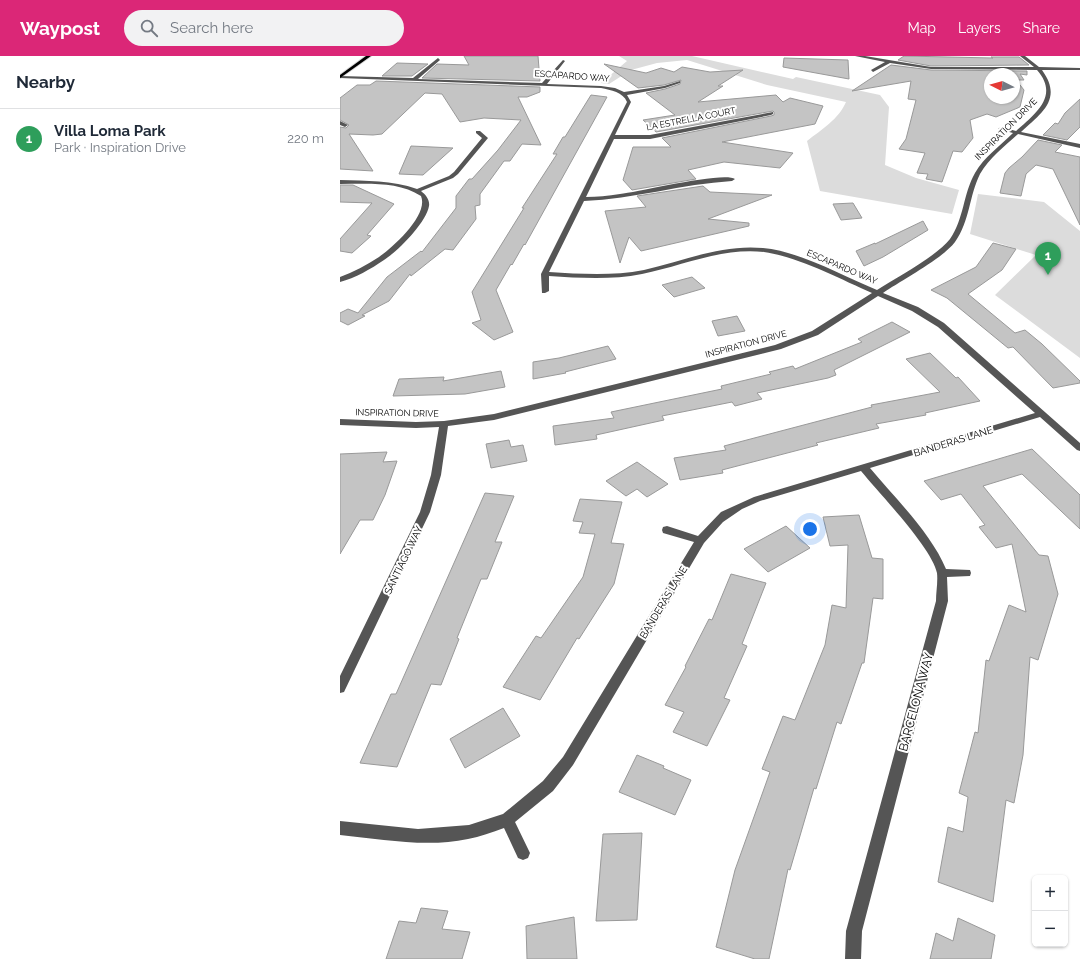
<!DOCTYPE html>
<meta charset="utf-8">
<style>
:root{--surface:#fff;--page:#f2f2f3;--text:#1f2937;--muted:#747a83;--line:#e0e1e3;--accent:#db2777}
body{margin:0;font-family:Raleway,sans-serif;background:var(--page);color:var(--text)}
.controls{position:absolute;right:12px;bottom:12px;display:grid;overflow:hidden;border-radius:6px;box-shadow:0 1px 3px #0004}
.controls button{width:36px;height:36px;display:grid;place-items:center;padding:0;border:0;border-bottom:1px solid var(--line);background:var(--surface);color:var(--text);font:20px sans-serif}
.compass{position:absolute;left:644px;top:12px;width:36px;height:36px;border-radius:50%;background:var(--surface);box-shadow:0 1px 3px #0004;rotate:276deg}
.you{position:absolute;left:470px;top:473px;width:14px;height:14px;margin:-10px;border:3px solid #fff;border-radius:50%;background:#1a73e8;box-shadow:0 0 0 6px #1a73e833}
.badge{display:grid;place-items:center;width:26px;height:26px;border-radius:50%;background:var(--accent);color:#fff;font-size:13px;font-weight:700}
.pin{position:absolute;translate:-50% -33px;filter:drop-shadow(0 1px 2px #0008)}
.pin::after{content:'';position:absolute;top:21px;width:14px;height:12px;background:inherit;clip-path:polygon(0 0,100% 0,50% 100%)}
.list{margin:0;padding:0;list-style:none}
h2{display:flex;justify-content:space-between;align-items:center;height:52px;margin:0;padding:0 16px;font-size:17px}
h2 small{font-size:13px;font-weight:400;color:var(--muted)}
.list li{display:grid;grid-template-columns:26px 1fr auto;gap:12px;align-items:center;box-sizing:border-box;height:60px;padding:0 16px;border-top:1px solid var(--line)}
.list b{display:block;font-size:15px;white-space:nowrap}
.list p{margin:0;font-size:13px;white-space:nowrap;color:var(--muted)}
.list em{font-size:13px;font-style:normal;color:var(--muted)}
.icon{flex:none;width:22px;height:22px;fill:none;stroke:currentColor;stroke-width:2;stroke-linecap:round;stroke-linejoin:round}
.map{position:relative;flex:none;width:740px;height:903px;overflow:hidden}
header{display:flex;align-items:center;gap:24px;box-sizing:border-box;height:56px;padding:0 20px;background:var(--accent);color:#fff}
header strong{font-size:19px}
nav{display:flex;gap:22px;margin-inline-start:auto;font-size:14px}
.search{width:280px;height:36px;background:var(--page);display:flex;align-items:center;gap:10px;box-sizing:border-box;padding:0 14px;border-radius:22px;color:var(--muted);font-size:15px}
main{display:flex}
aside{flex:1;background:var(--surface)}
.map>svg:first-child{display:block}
.green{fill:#dcdcdc}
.building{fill:#c4c4c4;stroke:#999;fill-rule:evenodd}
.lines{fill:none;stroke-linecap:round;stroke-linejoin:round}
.major-casing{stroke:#dbdbdb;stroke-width:2}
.minor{fill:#555;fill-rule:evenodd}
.major{fill:#000;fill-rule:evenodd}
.labels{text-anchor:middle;stroke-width:4;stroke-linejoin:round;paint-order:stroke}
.far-street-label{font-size:9px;fill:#000;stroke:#fff}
.street-label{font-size:10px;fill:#000;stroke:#fff}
.near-street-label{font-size:12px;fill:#000;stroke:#fff}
</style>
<header>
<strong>Waypost</strong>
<div class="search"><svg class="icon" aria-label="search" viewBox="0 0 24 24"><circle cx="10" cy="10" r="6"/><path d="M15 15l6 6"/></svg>Search here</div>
<nav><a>Map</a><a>Layers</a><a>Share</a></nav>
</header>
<main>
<aside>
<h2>Nearby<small></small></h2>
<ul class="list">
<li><span class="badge" style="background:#2e9e5b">1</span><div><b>Villa Loma Park</b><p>Park · Inspiration Drive</p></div><em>220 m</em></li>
</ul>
</aside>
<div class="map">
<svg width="740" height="903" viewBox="0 0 740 903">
<rect width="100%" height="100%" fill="#fff"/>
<!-- green -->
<g class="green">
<path d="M279,0H352L453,23L456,21L540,39L549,51L545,109L576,122L619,134L612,158L480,135L467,85C481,74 499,63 506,46L427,29L347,4L317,7L291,14L269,28L261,27L287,5Z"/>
<path d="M638,138L704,146L740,175V302L655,239L696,199L630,178Z"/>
</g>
<!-- building -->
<g class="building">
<path d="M124,0H198L200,25L82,22L97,8L129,9Z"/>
<path d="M564,0L653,2L651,1H679L689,9L591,10L558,4Z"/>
<path d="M444,2L508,4L509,23L443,11Z"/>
<path d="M57,7L88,8L72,20H42Z"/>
<path d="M264,8L306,17L321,12L334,16L342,11L370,16L403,14L378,30H383L358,46L436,39L443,46L450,42L483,50L475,68L382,86L453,97L440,112L384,106L348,114L356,123L292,134L283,124L293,91H331L322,82L431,60L434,59V56L433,55L316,76L303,64L335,59L306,37L325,33L340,28L341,24L324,29L298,32Z"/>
<path d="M551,9L591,14L687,15V19L680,18L684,24H676L684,34L680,51L656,61L647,58L630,64L633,82L622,96L613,95L602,126L586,123L588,118L577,117L585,97L559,93L566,83L576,44L568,43L571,25L512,35ZM650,18H674V42H650Z"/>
<path d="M36,25L200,31V36L187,41H178L201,89L182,88L170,105H164L140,138V149L135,150L136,163L113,194L105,193L71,220L70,218L49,245L22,259L25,260L8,269L0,265V257L8,253L18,257L47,221L81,195L82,196L116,152V140L129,123H132L158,94L181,64L144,62L120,66L102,38L85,37L42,78L33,79L9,78L33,115L0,113V71L6,72L9,69L0,64V42L17,29H30Z"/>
<path d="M251,39L267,41L185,189L184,188L172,209L171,208L156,234L173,276L154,284L132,267L141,264L132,236L184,152H182L217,98H213L223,81H225Z"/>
<path d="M740,43V71L727,84L703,79L715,67L718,68L725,57Z"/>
<path d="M698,84L722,89L715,96L740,101V169L713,113L696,109L686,118L681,140L660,137L665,117L669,112L682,101Z"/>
<path d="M71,90L113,92L83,119L59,118Z"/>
<path d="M0,129H13L54,148L27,179L31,180L12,197L0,195V183L32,147L0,146Z"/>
<path d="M363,130L370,136L432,139L368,163L409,167V170L301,195L289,181L280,207L265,155L306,151L297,140Z"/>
<path d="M513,147L522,162L501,164L493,148Z"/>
<path d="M583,165L588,174L543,201L524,210L516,195L535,187V188Z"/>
<path d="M653,187L676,193L662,214L628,238L675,277L685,274L702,288L740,325V327L713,332L673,291L668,292L607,242L591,234L636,211Z"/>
<path d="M352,221L365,232L334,241L322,229Z"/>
<path d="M397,260L405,275L378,280L372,265Z"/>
<path d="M552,266L570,276L494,314L496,319L488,322L417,337L422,343L395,350L392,346L322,360L324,364L256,379L257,383L215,389L213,370L274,362L271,356L382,333L381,330L431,318L429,316L453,310L455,313L522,286L518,283Z"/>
<path d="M268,290L276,303L225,316L226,317L193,323V306L219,302Z"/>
<path d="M590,297L616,322L618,321L640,345L585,357L586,359L536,368L539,372L476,387L478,389L382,414L383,417L340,424L334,402L386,394L384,390L532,351L531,349L600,336L566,303Z"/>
<path d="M161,315L165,331L125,338L53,340L59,323L104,321L103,325Z"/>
<path d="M169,384L171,391L183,389L187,405L151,412L146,388Z"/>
<path d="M692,393L740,439V473L682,418L643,430L699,499L708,500L718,538L698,604L690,601L683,699L674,747L666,744L653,846L598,826L608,771L623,776L628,741L619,737L635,676L638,677L646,604L649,605L669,549L686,556L672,488L656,492L639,471L645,469L621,438L601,444L584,425Z"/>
<path d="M47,396L43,406L57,405L45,439L33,464H20L0,498V398Z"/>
<path d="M297,406L328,428L307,441L297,433L286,440L266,425Z"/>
<path d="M145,437L174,440L155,486H162L147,523H141L117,582L119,583L101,629L91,628L57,711L20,707L51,638H56Z"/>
<path d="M240,443L282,446L271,487L284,488L274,528L239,583L237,582L200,644L163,631L196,580L201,582L243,521L255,478L239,477L243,466L233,465Z"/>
<path d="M519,459L532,502L543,503V543L533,542L524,607H522L501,668L497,666L476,733L474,732L450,814L448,813L429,903H415L376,891L395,814L430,716L422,713L443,660L455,664L485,589L492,549L506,552L508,489L490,490L483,461Z"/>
<path d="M446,470L470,492L428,516L404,493Z"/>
<path d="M391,518L426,527L402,588L407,590L384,642L390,644L367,690L333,676L344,656L325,649L346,611L345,610L369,563L372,564Z"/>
<path d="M163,652L180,680L125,712L110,683Z"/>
<path d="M297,699L324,710L323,712L351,724L335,759L279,736Z"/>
<path d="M302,777L297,864L256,865L263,778Z"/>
<path d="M81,852L108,855L102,873L130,876L122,903H46L59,865L76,867Z"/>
<path d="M234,861L237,903H187L186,870Z"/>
<path d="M618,862L655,879L651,903H590L596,877L613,885Z"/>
</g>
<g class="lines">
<!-- major casing -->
<g class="major-casing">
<path id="major" d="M26,0H31L0,22V19Z"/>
</g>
<!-- minor -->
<g class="minor">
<path d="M515,0H525L591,11H694L680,0H685L699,11L740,12V14H702C723,43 702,57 681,76L740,88V92L678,78C665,90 649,102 640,118C629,140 630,165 615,186C602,203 562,224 543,237L578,251L604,267L740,387V395L737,394L700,361L530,412C555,442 591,477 606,513L630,514L631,517L630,520L607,521L608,545L522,875L521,903H505L506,875L596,545C596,536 598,526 597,517C592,492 539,437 521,415L420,445L402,453L383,466L364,487L233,709L213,735L175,766L190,797L188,802L183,804L178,802L164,772C152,776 140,781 128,783C86,792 42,783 0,779V765L78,773L129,769L163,758L203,725L223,701L354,486L323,477L322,474L323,471L327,470L358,480L381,456L414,441L695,357L598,271L572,255L538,240L478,279L441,293L154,364L108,370L101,419L90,456L4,636L0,637V620L80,456L91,419L99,371L76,372L0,369V363L76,366L104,365L154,358L435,289L472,275L532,237C500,223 459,201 424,196C383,191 342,210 302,218C272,224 240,222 209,220V235L205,237H202L201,218L287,46C283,36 271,34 261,32L0,22V20L73,22L98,2L100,4L78,23L202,27L223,4L225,5L207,28L261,30L275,32L284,36L324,30L340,25V27L325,32L287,39L291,46L275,79H310L433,56V58L431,59L310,83H274L246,141C257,141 268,140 280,138C298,136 384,115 395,123L392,125C342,128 294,143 244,145L209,216C241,218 273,220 304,214C343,205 382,188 423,192C459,195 503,220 537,234C556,222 597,200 610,183C624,163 623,138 635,117C644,101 660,90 673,77L658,73L661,71L676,75C695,58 720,40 697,14L591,13L550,7L533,16L531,14L545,6Z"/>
<path d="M0,65L8,69L5,71L0,69Z"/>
<path d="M136,75H140L148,82L118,118L113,122L81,135C86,139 90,144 89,150C86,167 58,195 44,204C31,213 15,222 0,226V221C13,216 27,209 39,201C53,191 89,159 81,140C58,125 27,128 0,128V124C26,125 52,124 77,133L109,120L114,116L142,82L136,77Z"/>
</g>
<!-- major -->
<use href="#major" class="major"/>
</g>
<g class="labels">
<!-- far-street labels -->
<g class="far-street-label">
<text transform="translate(232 20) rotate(4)" y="3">ESCAPARDO WAY</text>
<text transform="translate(351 63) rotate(-11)" y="3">LA ESTRELLA COURT</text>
<text transform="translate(666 73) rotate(-45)" y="3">INSPIRATION DRIVE</text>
<text transform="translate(502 211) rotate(23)" y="3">ESCAPARDO WAY</text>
<text transform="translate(406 288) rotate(-15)" y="3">INSPIRATION DRIVE</text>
<text transform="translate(57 357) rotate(1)" y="3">INSPIRATION DRIVE</text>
</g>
<!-- street labels -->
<g class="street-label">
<text transform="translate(613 385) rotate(-17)" y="4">BANDERAS LANE</text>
<text transform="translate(63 504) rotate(-64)" y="4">SANTIAGO WAY</text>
<text transform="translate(323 546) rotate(-59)" y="4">BANDERAS LANE</text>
</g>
<!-- near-street labels -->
<g class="near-street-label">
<text transform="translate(576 646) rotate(-75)" y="4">BARCELONA WAY</text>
</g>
</g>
</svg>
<div class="controls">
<button>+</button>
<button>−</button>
</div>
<svg class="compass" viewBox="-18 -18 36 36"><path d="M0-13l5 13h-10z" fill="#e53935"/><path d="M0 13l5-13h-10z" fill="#747a83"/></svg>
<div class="you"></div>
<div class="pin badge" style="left:708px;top:219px;background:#2e9e5b">1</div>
</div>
</main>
